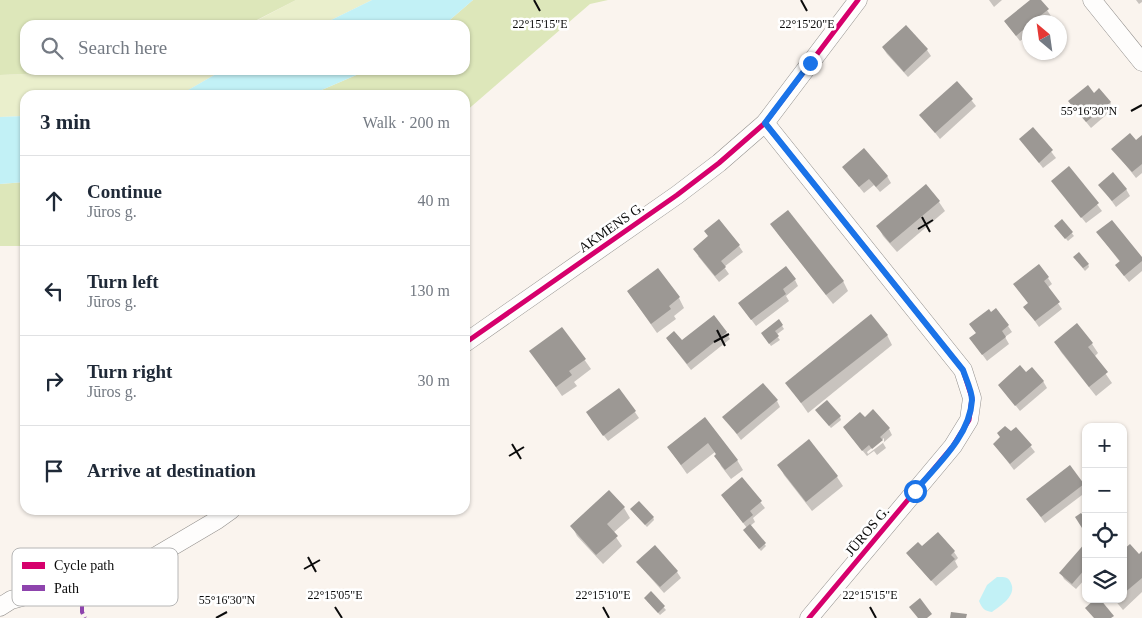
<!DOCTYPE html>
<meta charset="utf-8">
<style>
:root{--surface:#fff;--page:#f6f6f7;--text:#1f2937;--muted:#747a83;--line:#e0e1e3}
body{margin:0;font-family:"Times New Roman",serif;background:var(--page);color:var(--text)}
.controls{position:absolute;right:15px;bottom:15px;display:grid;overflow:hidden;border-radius:10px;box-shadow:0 1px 4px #0004}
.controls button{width:45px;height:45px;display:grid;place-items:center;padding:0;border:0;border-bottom:1px solid var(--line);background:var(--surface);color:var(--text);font:25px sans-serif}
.compass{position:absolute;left:1022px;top:15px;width:45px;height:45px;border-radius:50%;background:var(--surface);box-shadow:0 1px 4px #0004;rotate:331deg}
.stop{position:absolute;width:15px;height:15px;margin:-11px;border:4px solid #1a73e8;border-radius:50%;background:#fff}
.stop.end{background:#1a73e8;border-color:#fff;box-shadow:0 1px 5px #0008}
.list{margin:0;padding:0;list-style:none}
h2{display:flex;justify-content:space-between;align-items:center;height:65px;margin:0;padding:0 20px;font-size:21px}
h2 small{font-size:16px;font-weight:400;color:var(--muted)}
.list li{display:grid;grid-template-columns:32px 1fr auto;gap:15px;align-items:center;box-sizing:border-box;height:90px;padding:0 20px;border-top:1px solid var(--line)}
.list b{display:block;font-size:19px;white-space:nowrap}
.list p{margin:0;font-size:16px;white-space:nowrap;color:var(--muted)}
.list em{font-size:16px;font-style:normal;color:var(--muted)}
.icon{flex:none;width:28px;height:28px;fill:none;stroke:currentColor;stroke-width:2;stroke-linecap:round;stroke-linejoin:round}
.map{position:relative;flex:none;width:1142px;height:618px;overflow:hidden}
.search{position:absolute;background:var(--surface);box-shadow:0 1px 4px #0004;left:20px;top:20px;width:450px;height:55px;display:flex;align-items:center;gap:12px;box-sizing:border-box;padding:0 18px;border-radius:15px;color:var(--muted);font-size:19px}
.panel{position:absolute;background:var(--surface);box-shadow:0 1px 4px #0004;left:20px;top:90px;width:450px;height:425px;border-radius:15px}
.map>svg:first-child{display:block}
.green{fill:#eaefcc}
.forest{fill:#dde7ba}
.water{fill:#c2f1f6}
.shadow{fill:#0003;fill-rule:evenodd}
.building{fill:#9c9894}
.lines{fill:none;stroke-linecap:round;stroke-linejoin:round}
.minor-casing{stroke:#93908d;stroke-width:19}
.minor{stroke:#fefdfc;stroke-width:18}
.quiet{stroke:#8e44ad;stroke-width:4;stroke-dasharray:8 4;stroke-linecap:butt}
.cycleway-casing{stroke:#fff;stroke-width:8}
.cycleway{stroke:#d6006c;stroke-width:5}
.route{stroke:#1a73e8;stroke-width:6}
.ticks{fill:none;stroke:#0b0b0b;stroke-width:2}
.labels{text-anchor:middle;stroke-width:5;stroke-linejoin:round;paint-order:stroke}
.street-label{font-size:14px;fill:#0b0b0b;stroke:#fff}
.key{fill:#fff;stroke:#b6b6b6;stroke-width:1}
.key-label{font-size:14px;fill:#0b0b0b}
.ticks-label{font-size:12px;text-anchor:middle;fill:#0b0b0b;stroke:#fff;stroke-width:5;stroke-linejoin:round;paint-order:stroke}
</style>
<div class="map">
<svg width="1142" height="618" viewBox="0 0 1142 618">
<rect width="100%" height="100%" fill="#faf4ee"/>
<!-- green -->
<g class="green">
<path d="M296,0H372L321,25H248Z"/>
<path d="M117,70H223L183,93L175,95H25V116L0,117V75Z"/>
</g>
<!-- forest -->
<g class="forest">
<path d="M0,0H296L247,25H25V70H117L0,75Z"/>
<path d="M473,0H608L590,4L465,112V95H310L368,70H465V25H444Z"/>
<path d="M25,182V246H0V184Z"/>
</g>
<!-- water -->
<g class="water">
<path d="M372,0H473L444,25H321Z"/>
<path d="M223,70H368L310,95H175L183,93Z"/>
<path d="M25,116V182L0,184V117Z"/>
<path d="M997,577C1004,577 1008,576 1011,583C1017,596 1000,606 992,612C984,611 982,608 979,601L987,585Z"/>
</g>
<!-- shadow -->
<g class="shadow">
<path d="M989,0H1002L994,7Z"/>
<path d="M1032,0H1040L1051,16L1043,22H1030V34L1020,41L1005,22Z"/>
<path d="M1136,0H1142V2L1139,4Z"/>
<path d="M906,27L927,50L931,56L908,77L887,54L883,48Z"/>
<path d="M957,82L976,106L940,139L921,115Z"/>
<path d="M1094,94L1110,102L1113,109L1091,128L1070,102Z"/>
<path d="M1033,128L1056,158L1043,168L1020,139Z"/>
<path d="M1142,137V173L1136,178L1113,149L1136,142Z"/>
<path d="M843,167L887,176L891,183L880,192L874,185L864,193Z"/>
<path d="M1069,168L1102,211L1086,223L1057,187Z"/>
<path d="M1100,185L1126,189L1130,196L1116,207Z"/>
<path d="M926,186L939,202L945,211L897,252L883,236L878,226Z"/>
<path d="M1062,221L1074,236L1068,241L1057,229Z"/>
<path d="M772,225L843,281L848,291L833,304L778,234Z"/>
<path d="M1098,233L1142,259V271L1129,282L1121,272L1120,262Z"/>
<path d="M739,246L743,252L724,267L729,274L719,282L698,256Z"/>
<path d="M1076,260L1088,264L1089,267L1085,271Z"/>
<path d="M1048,278L1052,284L1047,288L1062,309L1039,327L1029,313V304L1015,284Z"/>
<path d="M795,280L798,286L786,296L789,301L756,326L739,303Z"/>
<path d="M628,292L679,298L684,308L674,316L676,319L657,333Z"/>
<path d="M779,321L784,329L776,335L780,340L771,346L764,336Z"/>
<path d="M970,325L1008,326L1012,332L1005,337L1009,344L987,361L971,339L977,334Z"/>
<path d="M562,328L591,369L574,382L577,386L562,396L531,351Z"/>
<path d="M726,332L730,339L691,370L667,339L682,342Z"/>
<path d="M887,335L892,345L808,413L787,383Z"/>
<path d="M1055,342L1092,344L1098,353L1094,357L1112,383L1096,396L1061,352Z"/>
<path d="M1026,374L1043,381L1047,388L1020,411L999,385Z"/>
<path d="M619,389L639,418L608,441L591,419Z"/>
<path d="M777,401L780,407L741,440L724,417Z"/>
<path d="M818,413L840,417L841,420L831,428Z"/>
<path d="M704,419L737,460L743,470L731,479L721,466L715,452L687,474L668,447Z"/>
<path d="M864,419L889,429L892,435L883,443L886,448L877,455L874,451L867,456L848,433ZM884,438V442L868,454L867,452Z"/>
<path d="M1016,428L1035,452L1014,470L994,444Z"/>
<path d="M809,441L837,477L843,486L812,511L784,475L779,465Z"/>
<path d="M1070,467L1083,485L1086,492L1045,523L1032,505Z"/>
<path d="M742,479L765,508L753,518L755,522L750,526L766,546L761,551L746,533L747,528L722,495Z"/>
<path d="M624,508L630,518L613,533L622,546L603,564L577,536L572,526Z"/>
<path d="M633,512L653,517L654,520L647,527Z"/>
<path d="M1086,544V578L1076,589L1064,579L1061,573Z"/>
<path d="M922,547L954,552L958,558L955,561L958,567L936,586L912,559Z"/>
<path d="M1123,552L1138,556L1142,553V592L1123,610L1114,599H1123Z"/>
<path d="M638,562L677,572L681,578L664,593L642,568Z"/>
<path d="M651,593L666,610L660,615L647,601Z"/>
</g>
<!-- building -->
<g class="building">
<path d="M1030,0H1041L1049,9L1032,22H1030V24L1016,36L1004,21Z"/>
<path d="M906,25L928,49L904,72L882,47Z"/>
<path d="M957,81L973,99L935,133L919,115Z"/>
<path d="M1088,85L1094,93L1099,88L1111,102L1086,122L1068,101Z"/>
<path d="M1033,127L1053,150L1039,163L1019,139Z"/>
<path d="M1130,133L1136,140L1142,135V164L1132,172L1111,149Z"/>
<path d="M864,148L888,176L876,187L869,179L859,187L842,167Z"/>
<path d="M1069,166L1099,203L1081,218L1051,181Z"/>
<path d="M1113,172L1127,189L1112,201L1098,185Z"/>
<path d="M926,184L940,201L890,243L876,226Z"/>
<path d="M788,210L844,281L826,295L770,224Z"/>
<path d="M719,219L740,245L721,261L726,267L715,276L693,249L708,236L704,231Z"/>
<path d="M1062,219L1073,232L1065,239L1054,226Z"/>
<path d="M1112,220L1142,257V261L1124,276L1115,265L1120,261L1096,232Z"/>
<path d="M1079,252L1089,264L1083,268L1073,257Z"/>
<path d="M1039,264L1049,277L1044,281L1060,302L1035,321L1023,307L1028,303L1013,284Z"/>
<path d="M786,266L796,279L783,289L786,294L751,320L738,303Z"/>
<path d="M658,268L680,297L669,306L671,309L651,324L627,291Z"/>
<path d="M996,308L1009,325L1002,331L1006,337L982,355L969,338L976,333L969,324L989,309L991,312Z"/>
<path d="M871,314L888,335L801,403L785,383Z"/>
<path d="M714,315L727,332L687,364L666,338L674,331L682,340Z"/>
<path d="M779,319L783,325L775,331L779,336L769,344L761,333Z"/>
<path d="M1077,323L1093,343L1088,347L1108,372L1089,387L1054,342Z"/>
<path d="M562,327L586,359L569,371L572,375L556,387L529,351Z"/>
<path d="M1020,365L1026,372L1032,367L1044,381L1015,406L998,385Z"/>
<path d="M763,383L778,400L737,434L722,417Z"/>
<path d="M619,388L636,411L603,436L586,412Z"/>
<path d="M827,400L841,416L829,426L815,410Z"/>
<path d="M873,409L890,428L880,437L883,440L872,449L869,445L862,451L843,427L860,412L865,417Z"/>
<path d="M705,417L738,460L725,470L714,456L716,454L708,443L681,465L667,447Z"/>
<path d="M1005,426L1011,431L1016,427L1032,445L1010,464L993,444L1000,437L997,433Z"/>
<path d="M809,439L838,476L806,502L777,465Z"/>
<path d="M1070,465L1084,484L1041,517L1026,499Z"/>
<path d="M742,477L762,501L750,511L753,515L743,523L721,495Z"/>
<path d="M609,490L625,507L607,524L618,536L596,555L570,526Z"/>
<path d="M639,501L654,517L645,525L630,509Z"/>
<path d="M1081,513L1086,519V525L1082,528L1075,517Z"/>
<path d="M750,524L766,543L759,549L743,530Z"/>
<path d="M938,532L955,551L951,555L955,559L931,581L906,553L918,542L922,546Z"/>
<path d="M1086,542V568L1072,584L1059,573Z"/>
<path d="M1130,544L1139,554L1142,551V578L1123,594V550Z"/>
<path d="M655,545L678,571L660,587L636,562Z"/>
<path d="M651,591L665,606L658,613L644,598Z"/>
<path d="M920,598L932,614L927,618H918L909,607Z"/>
<path d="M1095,599H1100L1114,616L1111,618H1094L1085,608Z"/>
<path d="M951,612L967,614L966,618H950Z"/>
</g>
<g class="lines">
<!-- minor casing -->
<g class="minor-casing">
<g id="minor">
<path d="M1092,0L1142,62"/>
<path d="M765,123L963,370L972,398L969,420L953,446L809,618"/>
<path d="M465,343L677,195L719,163L765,123L858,0"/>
<path d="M0,607L11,600L29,595L82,594L107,585L217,520L231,510"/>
</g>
</g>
<!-- minor -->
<use href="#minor" class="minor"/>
<!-- quiet -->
<path class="quiet" d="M82,594V612L85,618"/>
<!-- cycleway casing -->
<g class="cycleway-casing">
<g id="cycleway">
<path d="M765,123L963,370L972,398L969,420L953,446L809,618"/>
<path d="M465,343L677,195L719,163L765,123L858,0"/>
</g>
</g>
<!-- cycleway -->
<use href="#cycleway" class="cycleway"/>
</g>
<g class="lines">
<!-- route -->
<path class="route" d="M810,63L765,123L963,370C966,379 972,391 972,400C970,436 937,465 915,491"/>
</g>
<!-- ticks -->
<path class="ticks" d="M534,0L540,11M801,0L807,11M1131,111L1142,105M922,217L930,232M918,229L933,220M717,330L725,346M714,342L729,334M512,444L521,459M509,456L524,447M308,557L316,572M304,569L320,560M335,607L342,618M603,607L609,618M870,607L876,618M216,618L227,612"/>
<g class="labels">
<!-- street labels -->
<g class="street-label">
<text transform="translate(611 227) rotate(-35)" y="5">AKMENS G.</text>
<text transform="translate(867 531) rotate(-50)" y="5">JŪROS G.</text>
</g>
</g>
<!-- legend -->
<rect x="12" y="548" width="166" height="58" rx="8" class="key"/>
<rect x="22" y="562" width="23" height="7" fill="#d6006c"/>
<rect x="22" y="585" width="23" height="6" fill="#8e44ad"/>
<g class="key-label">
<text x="54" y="570">Cycle path</text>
<text x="54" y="593">Path</text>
</g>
<g class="ticks-label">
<text x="540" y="28">22°15'15"E</text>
<text x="807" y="28">22°15'20"E</text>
<text x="1089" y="115">55°16'30"N</text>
<text x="335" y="599">22°15'05"E</text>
<text x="603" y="599">22°15'10"E</text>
<text x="870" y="599">22°15'15"E</text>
<text x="227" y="604">55°16'30"N</text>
</g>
</svg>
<div class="controls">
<button>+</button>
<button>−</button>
<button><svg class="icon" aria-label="locate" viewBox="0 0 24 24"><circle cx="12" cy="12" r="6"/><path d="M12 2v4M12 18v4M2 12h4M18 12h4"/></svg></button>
<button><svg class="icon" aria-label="layers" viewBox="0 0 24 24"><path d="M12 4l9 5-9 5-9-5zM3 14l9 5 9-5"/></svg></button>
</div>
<svg class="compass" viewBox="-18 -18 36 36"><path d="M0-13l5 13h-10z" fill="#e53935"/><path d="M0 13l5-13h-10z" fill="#747a83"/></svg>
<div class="stop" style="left:915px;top:491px"></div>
<div class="stop end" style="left:810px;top:63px"></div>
<div class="search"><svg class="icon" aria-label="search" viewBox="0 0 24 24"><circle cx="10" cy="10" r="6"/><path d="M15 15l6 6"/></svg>Search here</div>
<section class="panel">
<h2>3 min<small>Walk · 200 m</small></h2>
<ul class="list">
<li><svg class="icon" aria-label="ahead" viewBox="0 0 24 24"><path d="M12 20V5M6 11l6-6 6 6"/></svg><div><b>Continue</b><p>Jūros g.</p></div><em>40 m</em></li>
<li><svg class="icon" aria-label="left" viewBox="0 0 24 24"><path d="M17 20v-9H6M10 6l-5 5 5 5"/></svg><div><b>Turn left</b><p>Jūros g.</p></div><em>130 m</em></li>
<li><svg class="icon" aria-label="right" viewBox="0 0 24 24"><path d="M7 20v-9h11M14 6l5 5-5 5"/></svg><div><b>Turn right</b><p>Jūros g.</p></div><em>30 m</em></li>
<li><svg class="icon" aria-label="arrive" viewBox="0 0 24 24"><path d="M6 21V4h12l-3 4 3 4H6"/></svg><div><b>Arrive at destination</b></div></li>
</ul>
</section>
</div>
